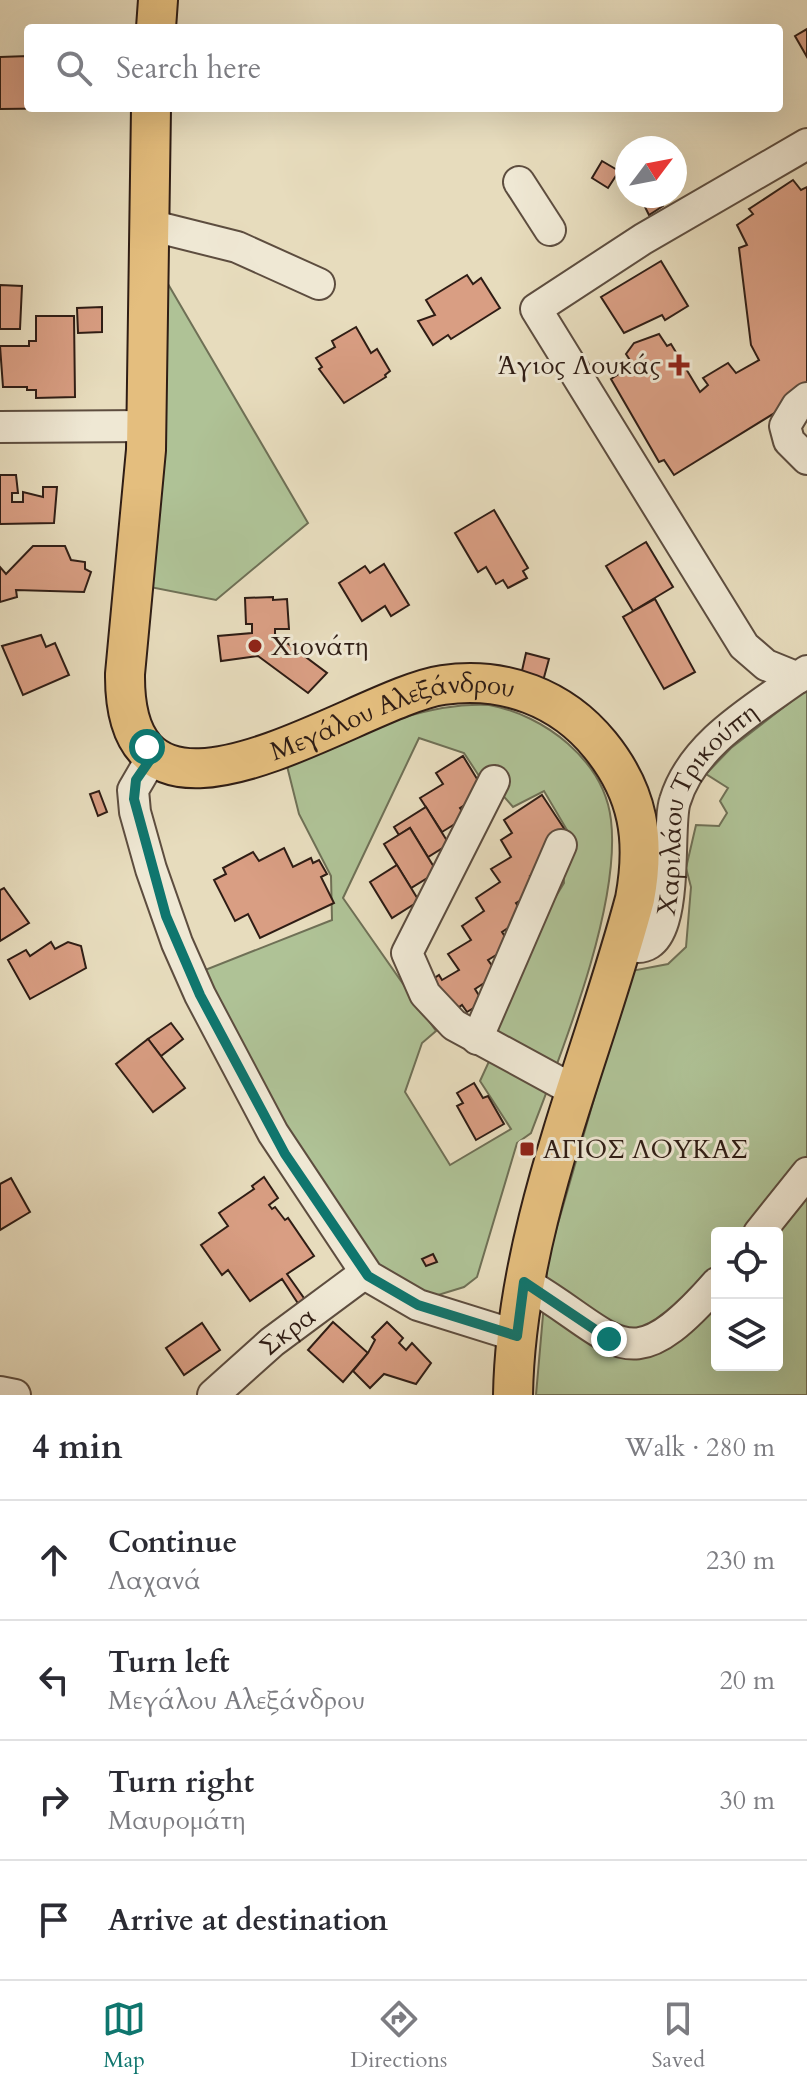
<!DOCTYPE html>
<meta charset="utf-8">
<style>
:root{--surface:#fff;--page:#f7f7f7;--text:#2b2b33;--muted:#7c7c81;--line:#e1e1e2;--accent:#0f766e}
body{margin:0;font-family:Cardo,serif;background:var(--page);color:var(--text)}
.controls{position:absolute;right:24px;bottom:24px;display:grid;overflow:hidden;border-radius:8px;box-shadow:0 8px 32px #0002}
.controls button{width:72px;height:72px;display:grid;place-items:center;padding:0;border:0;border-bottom:2px solid var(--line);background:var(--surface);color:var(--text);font:40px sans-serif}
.compass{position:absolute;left:615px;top:136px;width:72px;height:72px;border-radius:50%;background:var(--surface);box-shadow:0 8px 32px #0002;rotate:58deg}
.stop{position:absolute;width:24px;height:24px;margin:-18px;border:6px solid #0f766e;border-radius:50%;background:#fff}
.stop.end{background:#0f766e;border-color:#fff;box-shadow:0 2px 8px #0008}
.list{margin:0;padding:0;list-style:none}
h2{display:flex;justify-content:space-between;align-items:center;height:104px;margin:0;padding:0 32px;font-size:34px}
h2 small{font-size:26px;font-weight:400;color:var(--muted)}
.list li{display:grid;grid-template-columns:52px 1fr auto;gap:24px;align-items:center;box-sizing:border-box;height:120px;padding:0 32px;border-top:2px solid var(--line)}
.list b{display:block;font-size:30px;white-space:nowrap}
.list p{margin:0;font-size:26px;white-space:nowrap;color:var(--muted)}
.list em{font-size:26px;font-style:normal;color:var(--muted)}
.icon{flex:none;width:44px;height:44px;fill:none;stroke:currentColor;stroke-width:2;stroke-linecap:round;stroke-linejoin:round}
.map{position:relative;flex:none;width:807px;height:1395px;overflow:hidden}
.search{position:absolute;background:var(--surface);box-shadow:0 8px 32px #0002;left:24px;right:24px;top:24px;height:88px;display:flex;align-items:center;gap:20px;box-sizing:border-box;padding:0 28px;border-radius:8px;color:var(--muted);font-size:30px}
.sheet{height:584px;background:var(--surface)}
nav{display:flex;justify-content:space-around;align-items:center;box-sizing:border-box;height:112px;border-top:2px solid var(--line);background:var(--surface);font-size:22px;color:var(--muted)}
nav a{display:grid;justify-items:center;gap:4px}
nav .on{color:var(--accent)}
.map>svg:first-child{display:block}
.green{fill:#afc296;stroke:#6f7056;stroke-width:2;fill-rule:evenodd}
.building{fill:#d99e83;stroke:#2f1d15;stroke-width:2}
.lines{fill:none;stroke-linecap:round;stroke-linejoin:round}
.minor-casing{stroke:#5d4d3f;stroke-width:34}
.major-casing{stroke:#2f1d15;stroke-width:42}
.minor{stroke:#efe8d4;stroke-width:30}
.major{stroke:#e4be7e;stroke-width:38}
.route{stroke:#0f766e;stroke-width:10}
.poi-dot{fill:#8f2418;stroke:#efe8d4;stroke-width:3}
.labels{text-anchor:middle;stroke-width:6;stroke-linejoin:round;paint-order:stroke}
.poi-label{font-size:26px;fill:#2f1d15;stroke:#efe8d4;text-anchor:start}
.street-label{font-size:26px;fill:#2f1d15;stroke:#efe8d4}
</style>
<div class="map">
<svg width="807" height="1395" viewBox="0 0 807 1395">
<rect width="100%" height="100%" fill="#e7dcbd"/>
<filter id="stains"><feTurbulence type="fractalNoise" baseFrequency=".0025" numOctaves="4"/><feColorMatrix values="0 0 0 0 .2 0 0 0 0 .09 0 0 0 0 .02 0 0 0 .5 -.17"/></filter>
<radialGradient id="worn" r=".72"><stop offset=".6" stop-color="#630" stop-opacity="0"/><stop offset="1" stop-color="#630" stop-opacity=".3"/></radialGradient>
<!-- green -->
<g class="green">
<path d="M168,284L308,523L216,600L150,587L165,448Z"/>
<path d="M807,689V1395H536L548,1258L631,971L668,964L686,947L691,887L686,868L696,825L719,826L727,813L720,801L728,788L706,774L731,748ZM717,1233H777V1365H717Z"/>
<path d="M489,705C544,715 604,760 611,820C621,906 562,1051 531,1133L517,1143L477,1277L464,1287L435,1296L389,1278L323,1203L200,972L332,920L331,876L299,814L287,766C352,738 416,702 489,705ZM419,738L464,753L481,779L485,775L513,807L544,791L570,835L563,857L564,883L525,947L485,1027L498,1042L480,1081L511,1129L450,1165L405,1092L422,1043L436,1031L343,898Z"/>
</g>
<!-- building -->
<g class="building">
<path d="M807,29V57L795,36Z"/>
<path d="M28,56V108H84L0,109V57Z"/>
<path d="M602,161L619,171L608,188L592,178Z"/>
<path d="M793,180L801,190L807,187V393L674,475L664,460L659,462L611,379L633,365L626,354L634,343L659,334L667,346L671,344L700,392L708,385L703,378L728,363L736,373L759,360L751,345L739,248L747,245L737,225L753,214L749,209Z"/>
<path d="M658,197L663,206L649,215L644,205Z"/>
<path d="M661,261L688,306L665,320L662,315L624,333L601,297Z"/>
<path d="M467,275L473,284L481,278L500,308L451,339L448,335L433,345L418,321L435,315L426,300Z"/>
<path d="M0,285L22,286L20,329H0Z"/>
<path d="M102,307V332L78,333L77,308Z"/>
<path d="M36,316H74L75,397L36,398V390H27V387H3L0,346H29V341H36Z"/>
<path d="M356,327L371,353L377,349L390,371L385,375L386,377L344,403L319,369L322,367L316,358L335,347L332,341Z"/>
<path d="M0,475H16L18,493H12V502H23V492L43,497V487H57L54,523L0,524Z"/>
<path d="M494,510L528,568L523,571L527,578L508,588L503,580L496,584L486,567L478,572L455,533Z"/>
<path d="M646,542L673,587L633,611L606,566Z"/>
<path d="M33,546H65L71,560L85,562V569L91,572L84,592L16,590L17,597L0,602V567L6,574Z"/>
<path d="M384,564L409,605L391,616L385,606L362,621L339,583L365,566L370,573Z"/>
<path d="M273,597V600L287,599L289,629H275V634L327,673L308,693L258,656L221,661L218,636L252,633V624H246L245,598Z"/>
<path d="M655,599L695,672L664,689L623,617Z"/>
<path d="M41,635L46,647L55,643L69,675L23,695L2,646Z"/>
<path d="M526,653L549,659L543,681L521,675Z"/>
<path d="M463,756L485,792L460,808L466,817L442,832L420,798L443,784L436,773Z"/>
<path d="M99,791L107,812L98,816L90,794Z"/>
<path d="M542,795L567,833L553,862L530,876L539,889L516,903L525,917L502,932L511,946L488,960L498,974L475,989L483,1002L467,1012L462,1005L451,1013L430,981L439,975L442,980L459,970L448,954L471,940L462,926L484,911L476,898L500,882L491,869L511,857L501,840L512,833L504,820Z"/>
<path d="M426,807L449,844L428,857L410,828L399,835L394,827Z"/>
<path d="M410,828L437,872L411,888L384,844Z"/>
<path d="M284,848L293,867L311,858L313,863L319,860L327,874L321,877L334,903L260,938L248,914L235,921L214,880L226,874L223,868L253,852L259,861Z"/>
<path d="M397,865L419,901L392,918L370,882Z"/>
<path d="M4,888L29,923L0,941V890Z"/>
<path d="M51,942L55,949L68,942L81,946L86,968L30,999L8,960L26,950L30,956Z"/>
<path d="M171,1023L183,1039L161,1056L148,1039Z"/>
<path d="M148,1039L185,1088L153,1112L116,1064Z"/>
<path d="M474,1083L483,1098L488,1096L504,1124L476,1140L457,1106L463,1103L457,1093Z"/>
<path d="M264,1177L278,1198L269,1205L272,1209L275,1207L285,1220L288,1218L314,1256L287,1274L306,1301L299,1305L282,1279L250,1301L228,1270L222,1275L201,1245L228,1226L219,1213L254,1189L252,1186Z"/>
<path d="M11,1178L30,1212L0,1230V1184Z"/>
<path d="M433,1254L437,1262L426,1266L422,1259Z"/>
<path d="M333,1322L368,1353L343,1382L308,1350Z"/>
<path d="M387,1322L403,1338L399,1343L406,1350L412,1343L431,1363L416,1384L384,1374L370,1388L353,1371L368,1353L375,1340L372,1337Z"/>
<path d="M202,1323L220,1350L184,1375L166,1348Z"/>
</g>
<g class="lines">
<!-- minor casing -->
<g class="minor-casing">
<g id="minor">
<path d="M519,182L550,230"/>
<path d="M149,225L237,247L319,284"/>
<path d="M807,398L797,406L785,426L789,441L807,459"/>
<path d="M0,427L147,426"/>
<path d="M798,678L766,665L744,646L536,309L643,239L807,144"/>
<path d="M154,754L133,790L135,812L151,869L177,943L200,995L273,1133L368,1276L418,1305L517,1336"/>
<path d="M494,781L407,953L425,994L454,1025L577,1092"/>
<path id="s1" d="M623,943C685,972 665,830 675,801C693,741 759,707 807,671"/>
<path d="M477,1039L561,845"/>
<path d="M759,1233L807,1173"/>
<path d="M524,1282C619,1337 626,1387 717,1283"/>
<path d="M0,1392L15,1395"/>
<path id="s2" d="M213,1395L272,1342L365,1273"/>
</g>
</g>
<!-- major casing -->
<g class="major-casing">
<g id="major">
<path d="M156,28L158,0"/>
<path id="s3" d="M151,108L146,450L125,674C123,873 358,697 443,685C504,676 562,698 600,745C639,793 646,840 635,899C592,1061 516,1226 513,1395"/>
</g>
</g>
<!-- minor -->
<use href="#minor" class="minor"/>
<!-- major -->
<use href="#major" class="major"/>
</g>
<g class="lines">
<!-- route -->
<path class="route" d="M147,747L154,754L136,780L134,799L166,916L200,995L285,1154L368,1276L418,1305L517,1336L524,1282L609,1339"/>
</g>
<!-- markers -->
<g class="poi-dot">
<path d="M675 353h8v8h8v8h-8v8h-8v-8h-8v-8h8z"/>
<circle cx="255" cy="646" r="8"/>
<rect x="519" y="1141" width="16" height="16" rx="4"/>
</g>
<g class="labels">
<!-- poi labels -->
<g class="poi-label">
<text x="661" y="374" text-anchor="end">Άγιος Λουκάς</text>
<text x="271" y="655">Χιονάτη</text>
<text x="543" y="1158">ΑΓΙΟΣ ΛΟΥΚΑΣ</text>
</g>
<!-- street labels -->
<g class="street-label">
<text dy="9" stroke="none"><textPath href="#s3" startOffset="908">Μεγάλου Αλεξάνδρου</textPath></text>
<text dy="9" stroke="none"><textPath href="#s1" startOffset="180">Χαριλάου Τρικούπη</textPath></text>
<text dy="9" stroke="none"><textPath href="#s2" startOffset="98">Σκρα</textPath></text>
</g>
</g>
<rect width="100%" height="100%" filter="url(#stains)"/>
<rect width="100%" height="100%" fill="url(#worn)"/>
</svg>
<div class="controls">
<button><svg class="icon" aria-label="locate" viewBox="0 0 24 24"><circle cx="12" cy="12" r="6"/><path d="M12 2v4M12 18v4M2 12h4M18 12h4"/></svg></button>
<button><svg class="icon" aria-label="layers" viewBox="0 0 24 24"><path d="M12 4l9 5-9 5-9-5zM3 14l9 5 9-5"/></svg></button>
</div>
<svg class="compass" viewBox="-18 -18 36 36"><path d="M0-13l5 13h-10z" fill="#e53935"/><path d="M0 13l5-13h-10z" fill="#7c7c81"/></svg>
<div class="stop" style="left:147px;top:747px"></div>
<div class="stop end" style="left:609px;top:1339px"></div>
<div class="search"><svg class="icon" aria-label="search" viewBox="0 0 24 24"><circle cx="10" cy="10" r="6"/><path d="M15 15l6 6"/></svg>Search here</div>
</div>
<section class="sheet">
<h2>4 min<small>Walk · 280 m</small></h2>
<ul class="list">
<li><svg class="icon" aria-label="ahead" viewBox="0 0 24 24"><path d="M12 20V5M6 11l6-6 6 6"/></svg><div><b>Continue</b><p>Λαχανά</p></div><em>230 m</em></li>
<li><svg class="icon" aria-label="left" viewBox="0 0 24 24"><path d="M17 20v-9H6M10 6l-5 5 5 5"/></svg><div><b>Turn left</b><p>Μεγάλου Αλεξάνδρου</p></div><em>20 m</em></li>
<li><svg class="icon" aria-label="right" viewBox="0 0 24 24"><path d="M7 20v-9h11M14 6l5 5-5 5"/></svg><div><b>Turn right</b><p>Μαυρομάτη</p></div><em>30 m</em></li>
<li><svg class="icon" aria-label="arrive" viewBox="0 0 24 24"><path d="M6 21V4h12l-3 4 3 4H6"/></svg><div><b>Arrive at destination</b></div></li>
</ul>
</section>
<nav>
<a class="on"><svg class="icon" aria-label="map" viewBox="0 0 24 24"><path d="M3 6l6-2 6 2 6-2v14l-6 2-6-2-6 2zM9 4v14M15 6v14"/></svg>Map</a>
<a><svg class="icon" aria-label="directions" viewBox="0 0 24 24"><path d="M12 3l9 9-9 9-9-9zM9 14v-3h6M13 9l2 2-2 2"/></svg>Directions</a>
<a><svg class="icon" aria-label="saved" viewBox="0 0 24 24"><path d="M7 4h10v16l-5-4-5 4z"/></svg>Saved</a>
</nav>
